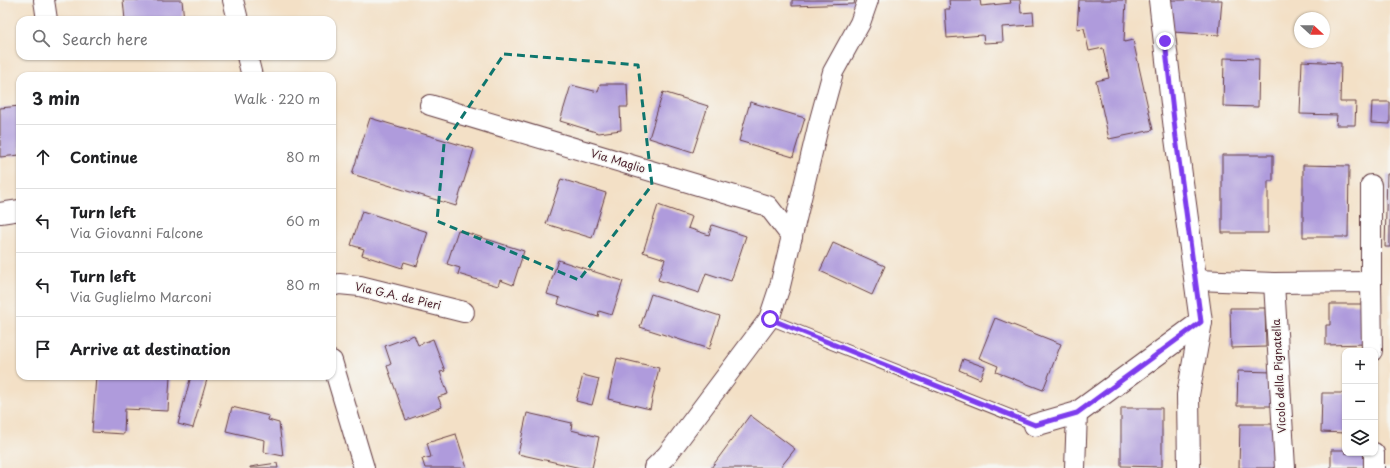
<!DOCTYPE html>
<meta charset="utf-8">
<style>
:root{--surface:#fff;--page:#f2f2f2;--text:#202124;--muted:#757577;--line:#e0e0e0}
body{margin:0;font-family:"Playpen Sans",sans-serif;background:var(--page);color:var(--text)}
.controls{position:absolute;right:12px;bottom:12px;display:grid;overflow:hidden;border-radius:8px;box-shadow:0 1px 3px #0004}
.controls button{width:36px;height:36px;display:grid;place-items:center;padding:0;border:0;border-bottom:1px solid var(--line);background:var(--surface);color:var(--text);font:20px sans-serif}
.compass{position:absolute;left:1294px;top:12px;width:36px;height:36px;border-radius:50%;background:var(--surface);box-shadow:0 1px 3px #0004;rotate:111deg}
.stop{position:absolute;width:12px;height:12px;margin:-9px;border:3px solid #7c3aed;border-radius:50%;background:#fff}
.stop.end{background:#7c3aed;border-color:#fff;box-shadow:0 1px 4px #0008}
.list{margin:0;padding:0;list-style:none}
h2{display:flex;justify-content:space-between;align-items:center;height:52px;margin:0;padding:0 16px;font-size:17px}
h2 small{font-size:13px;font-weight:400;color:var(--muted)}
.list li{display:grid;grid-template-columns:26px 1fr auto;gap:12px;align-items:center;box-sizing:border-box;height:64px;padding:0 16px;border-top:1px solid var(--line)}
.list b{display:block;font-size:15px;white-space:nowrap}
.list p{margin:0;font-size:13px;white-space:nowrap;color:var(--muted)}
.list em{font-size:13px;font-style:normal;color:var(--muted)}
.icon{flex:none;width:22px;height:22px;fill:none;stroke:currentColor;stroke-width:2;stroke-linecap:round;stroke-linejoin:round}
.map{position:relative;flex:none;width:1390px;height:468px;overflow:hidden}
.search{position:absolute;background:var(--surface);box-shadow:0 1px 3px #0004;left:16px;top:16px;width:320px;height:44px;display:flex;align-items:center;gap:10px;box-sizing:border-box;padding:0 14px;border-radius:12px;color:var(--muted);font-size:15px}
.panel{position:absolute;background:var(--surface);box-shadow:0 1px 3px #0004;left:16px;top:72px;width:320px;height:308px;border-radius:12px}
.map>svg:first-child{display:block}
.building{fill:#af9bdc}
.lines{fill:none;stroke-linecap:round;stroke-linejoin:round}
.lane-casing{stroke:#633c42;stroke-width:12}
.street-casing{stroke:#633c42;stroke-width:22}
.secondary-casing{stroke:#633c42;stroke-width:24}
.lane{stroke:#fff;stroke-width:10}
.street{stroke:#fff;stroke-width:20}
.secondary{stroke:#fff;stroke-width:22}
.route{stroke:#7c3aed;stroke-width:5}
.marked{fill:none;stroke:#0f766e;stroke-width:3;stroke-dasharray:8 5;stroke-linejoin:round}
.labels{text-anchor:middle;stroke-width:3;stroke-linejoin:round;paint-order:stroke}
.street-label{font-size:11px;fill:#4a1f2b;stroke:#f6f6f2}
</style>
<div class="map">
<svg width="1390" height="468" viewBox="0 0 1390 468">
<rect width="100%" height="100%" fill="#f6f6f2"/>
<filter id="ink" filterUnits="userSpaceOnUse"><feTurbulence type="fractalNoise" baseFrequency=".025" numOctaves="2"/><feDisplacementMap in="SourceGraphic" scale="8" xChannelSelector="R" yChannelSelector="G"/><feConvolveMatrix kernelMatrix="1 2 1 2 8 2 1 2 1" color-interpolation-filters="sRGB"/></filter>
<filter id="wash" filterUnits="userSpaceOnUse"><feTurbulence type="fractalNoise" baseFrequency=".012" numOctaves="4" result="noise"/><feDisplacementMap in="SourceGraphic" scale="16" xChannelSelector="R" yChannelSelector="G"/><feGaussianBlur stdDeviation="0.9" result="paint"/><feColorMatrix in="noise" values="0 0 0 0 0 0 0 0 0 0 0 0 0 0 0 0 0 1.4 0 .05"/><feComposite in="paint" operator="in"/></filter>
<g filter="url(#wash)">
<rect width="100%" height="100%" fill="#f3e0c6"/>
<g id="blocks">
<!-- building -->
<g class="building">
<path d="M123,0H182L184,20H125Z"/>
<path d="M792,0H855L854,4L792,6Z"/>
<path d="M949,0H980L981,6L1011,3L1010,0H1020L1021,13L1033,12L1034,25L1002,27L1003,42L984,43L983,35L947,38L945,9H950Z"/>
<path d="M1079,0H1126L1124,42L1133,40L1153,130L1109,139L1096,81L1109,78L1103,48L1089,51L1084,28L1077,29Z"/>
<path d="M1169,0H1222L1219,35L1173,32Z"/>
<path d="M1224,58L1259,59L1258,107L1223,106Z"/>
<path d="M1302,61L1341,63L1340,102H1356L1355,125H1336L1337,115L1300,114Z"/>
<path d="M600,84H627L628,107H620L621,130L599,133L560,121L571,85L598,92Z"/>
<path d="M663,92L708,106L693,152L649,138Z"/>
<path d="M750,102L805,118L793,157L739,141Z"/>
<path d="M1372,102H1390V124L1371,123Z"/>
<path d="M20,106V155L0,157V108Z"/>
<path d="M370,118L474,149L456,206L352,174Z"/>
<path d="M1222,155H1273V181H1268V233H1222Z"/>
<path d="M1303,165L1349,166L1348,237H1303Z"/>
<path d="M1387,174H1390V247H1385Z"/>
<path d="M561,179L606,193L592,238L546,224Z"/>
<path d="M658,205L692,217L688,228L709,235L712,225L746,236L731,281L706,273L699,293L658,280L665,259L643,252Z"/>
<path d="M362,211L428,232L417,266L404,262L402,268L362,255L364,249L351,245Z"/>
<path d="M458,230L524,251L513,285L500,280L498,286L458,274L460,268L447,264Z"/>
<path d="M833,243L885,266L872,295L820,271Z"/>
<path d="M558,260L623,281L612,315L599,311L598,317L558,304L560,298L547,294Z"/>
<path d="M651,294L720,316L709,349L640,327Z"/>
<path d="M1330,304H1367V344L1326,345V325H1330Z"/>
<path d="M1230,308H1265L1266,347L1231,348Z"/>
<path d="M995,318L1061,344L1043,390L996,372L998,366L979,358Z"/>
<path d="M414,335L418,345L433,339L445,371L440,372L448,394L438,397L442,407L406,420L387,366L391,364L385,346Z"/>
<path d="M617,358L659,368L650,409L608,399Z"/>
<path d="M963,359L985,367L980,379L959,370Z"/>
<path d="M1238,371L1273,372V406H1237Z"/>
<path d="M583,375L599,379L592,405L576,401Z"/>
<path d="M96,376H170L168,411L125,409L124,434L92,432Z"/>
<path d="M191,376H208L193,428L178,424Z"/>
<path d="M1322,393H1345V433L1321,432Z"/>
<path d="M232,407L269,416L268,420L279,423L283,456L264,452L265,440L226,431Z"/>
<path d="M1121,408H1162V467L1121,466Z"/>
<path d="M527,413L572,423L571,430L599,437L592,468H581L518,454Z"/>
<path d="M750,415L795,449L780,468H711Z"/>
<path d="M1240,424H1277L1276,468H1239Z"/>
<path d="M456,434L467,468H425L422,459L431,457L427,443Z"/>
<path d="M1331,450H1345V453H1365V468H1331Z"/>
<path d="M277,463L278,468H250V467Z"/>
</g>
</g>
</g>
<g filter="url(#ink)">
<use href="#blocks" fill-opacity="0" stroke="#633c42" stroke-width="1"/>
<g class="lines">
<!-- lane casing -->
<g class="lane-casing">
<path id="lane" d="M769,319L1035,425"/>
</g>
<!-- street casing -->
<g class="street-casing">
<g id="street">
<path d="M44,0L47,20"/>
<path d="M233,0L238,20"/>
<path d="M247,56L252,76"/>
<path d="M430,105L768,206L792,237"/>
<path d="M0,213L20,210"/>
<path d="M1196,280L1274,283L1371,282L1372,351"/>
<path d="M1371,282V185"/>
<path d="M1274,283L1285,468"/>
<path d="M332,286L339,284L360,286L464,312"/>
<path d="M332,361L364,468"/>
<path d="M1374,453V468"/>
<path d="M654,468L667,455L769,319L780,286L818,127L833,72L860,23L868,0"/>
<path d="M1075,468L1077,413"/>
</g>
</g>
<!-- secondary casing -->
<g class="secondary-casing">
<g id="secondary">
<path d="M1160,0L1176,138L1201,322L1188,395L1189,468"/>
<path d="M1035,425L1077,413L1201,322"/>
</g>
</g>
<!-- lane -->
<use href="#lane" class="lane"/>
<!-- street -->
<use href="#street" class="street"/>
<!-- secondary -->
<use href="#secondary" class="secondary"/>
</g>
</g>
<g class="lines" filter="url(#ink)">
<!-- route -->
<path class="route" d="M770,319L1035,425L1077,413L1201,322L1176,138L1165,41"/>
</g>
<!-- marked area -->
<path class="marked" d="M504,54L638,65L652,185L579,280L437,221L444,144Z"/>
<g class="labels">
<!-- street labels -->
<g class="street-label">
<text transform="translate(618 161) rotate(17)" y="4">Via Maglio</text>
<text transform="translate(398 296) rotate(13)" y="4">Via G.A. de Pieri</text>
<text transform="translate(1279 376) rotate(-93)" y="4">Vicolo della Pignatella</text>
</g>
</g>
</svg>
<div class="controls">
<button>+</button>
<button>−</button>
<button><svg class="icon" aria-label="layers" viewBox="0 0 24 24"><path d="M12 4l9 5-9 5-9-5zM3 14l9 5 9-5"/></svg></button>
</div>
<svg class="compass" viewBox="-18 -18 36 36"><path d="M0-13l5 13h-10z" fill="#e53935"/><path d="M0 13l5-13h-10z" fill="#757577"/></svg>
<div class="stop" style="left:770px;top:319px"></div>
<div class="stop end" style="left:1165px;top:41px"></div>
<div class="search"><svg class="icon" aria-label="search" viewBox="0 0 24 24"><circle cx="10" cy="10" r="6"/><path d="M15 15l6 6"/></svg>Search here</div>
<section class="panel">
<h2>3 min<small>Walk · 220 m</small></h2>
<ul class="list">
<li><svg class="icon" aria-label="ahead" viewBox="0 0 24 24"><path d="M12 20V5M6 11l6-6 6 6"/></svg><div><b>Continue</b></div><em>80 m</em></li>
<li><svg class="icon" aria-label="left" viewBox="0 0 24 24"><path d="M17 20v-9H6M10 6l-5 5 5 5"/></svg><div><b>Turn left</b><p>Via Giovanni Falcone</p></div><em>60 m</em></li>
<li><svg class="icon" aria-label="left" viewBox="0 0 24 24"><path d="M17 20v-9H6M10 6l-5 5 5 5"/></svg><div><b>Turn left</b><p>Via Guglielmo Marconi</p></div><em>80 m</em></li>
<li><svg class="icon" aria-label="arrive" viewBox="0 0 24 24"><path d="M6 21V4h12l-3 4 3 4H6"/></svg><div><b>Arrive at destination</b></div></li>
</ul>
</section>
</div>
